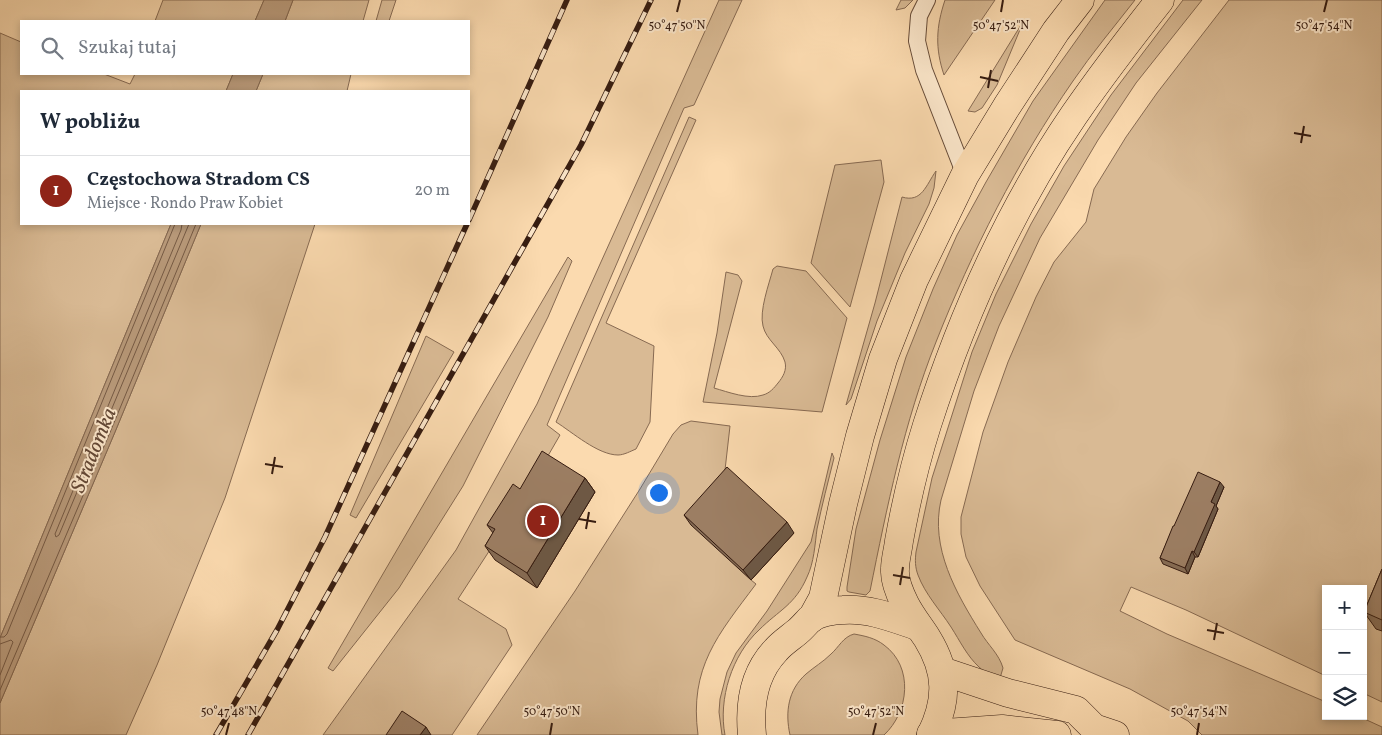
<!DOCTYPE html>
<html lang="pl">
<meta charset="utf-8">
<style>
:root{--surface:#fff;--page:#f6f6f7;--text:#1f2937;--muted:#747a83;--line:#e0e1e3;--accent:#8f2418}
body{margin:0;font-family:Vollkorn,serif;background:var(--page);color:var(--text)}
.controls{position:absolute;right:15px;bottom:15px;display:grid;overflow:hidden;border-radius:0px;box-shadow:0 2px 8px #0003}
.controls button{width:45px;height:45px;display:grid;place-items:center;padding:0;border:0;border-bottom:1px solid var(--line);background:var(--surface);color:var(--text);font:25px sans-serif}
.you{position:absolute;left:658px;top:492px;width:18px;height:18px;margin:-12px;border:4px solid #fff;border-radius:50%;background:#1a73e8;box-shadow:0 0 0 8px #1a73e833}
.badge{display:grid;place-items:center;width:32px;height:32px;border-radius:50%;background:var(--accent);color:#fff;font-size:16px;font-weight:700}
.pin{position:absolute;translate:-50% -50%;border:2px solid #fff;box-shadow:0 1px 5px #0006}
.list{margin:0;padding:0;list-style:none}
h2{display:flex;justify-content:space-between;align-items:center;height:65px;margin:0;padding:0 20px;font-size:21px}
h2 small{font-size:16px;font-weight:400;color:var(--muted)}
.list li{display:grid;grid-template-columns:32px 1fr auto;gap:15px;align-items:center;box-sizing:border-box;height:70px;padding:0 20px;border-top:1px solid var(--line)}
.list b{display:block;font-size:19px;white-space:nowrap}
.list p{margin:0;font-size:16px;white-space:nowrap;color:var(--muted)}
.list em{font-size:16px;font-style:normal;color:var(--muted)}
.icon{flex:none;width:28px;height:28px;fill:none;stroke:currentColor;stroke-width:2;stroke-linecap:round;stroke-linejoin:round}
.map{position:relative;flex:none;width:1382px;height:735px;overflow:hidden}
.search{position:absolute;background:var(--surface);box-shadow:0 2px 8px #0003;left:20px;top:20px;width:450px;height:55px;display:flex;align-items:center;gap:12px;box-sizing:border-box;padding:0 18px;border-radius:0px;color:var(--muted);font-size:19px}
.panel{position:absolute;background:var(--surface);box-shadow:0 2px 8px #0003;left:20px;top:90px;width:450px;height:135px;border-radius:0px}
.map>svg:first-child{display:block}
.green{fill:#d9ba94;stroke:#876a52}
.water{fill:#b89979;stroke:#84674f}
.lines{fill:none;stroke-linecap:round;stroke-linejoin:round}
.shore{stroke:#765a44;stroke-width:1}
.service-casing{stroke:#664b38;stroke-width:18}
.primary-casing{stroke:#351b10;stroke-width:29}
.service{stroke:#fce7cb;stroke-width:16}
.primary{stroke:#fbdaaf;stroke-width:28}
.rail-casing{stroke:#351b10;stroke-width:5.5}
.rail{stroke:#fce7cb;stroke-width:4;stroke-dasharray:11;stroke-linecap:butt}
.wall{fill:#866c55;stroke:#351b10}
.shaded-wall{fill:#6d5845;stroke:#351b10}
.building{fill:#9c7e63;stroke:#351b10}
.ticks{fill:none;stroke:#351b10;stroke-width:2}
.labels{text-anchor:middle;stroke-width:4;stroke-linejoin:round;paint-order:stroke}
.water-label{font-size:21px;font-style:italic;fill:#634735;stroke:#fce7cb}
.ticks-label{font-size:12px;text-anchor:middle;fill:#351b10;stroke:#fce7cb;stroke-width:4;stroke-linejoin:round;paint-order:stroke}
</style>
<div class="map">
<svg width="1382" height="735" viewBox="0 0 1382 735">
<rect width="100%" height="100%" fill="#fbdaaf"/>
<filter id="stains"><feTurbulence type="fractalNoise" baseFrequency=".004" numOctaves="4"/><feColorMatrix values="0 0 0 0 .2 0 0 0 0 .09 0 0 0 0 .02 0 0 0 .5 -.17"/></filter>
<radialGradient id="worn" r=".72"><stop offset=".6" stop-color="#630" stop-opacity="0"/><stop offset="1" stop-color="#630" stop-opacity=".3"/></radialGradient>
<!-- green -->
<g class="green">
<path d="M163,0H264L255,21H155Z"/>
<path d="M293,0H369L363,21H285Z"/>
<path d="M382,0H396L389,21H376Z"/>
<path d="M719,0H742L694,105L684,108L547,425L560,435L523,499L458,599L506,629L512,645L452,735H323L456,550L537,404Z"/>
<path d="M901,0H913L905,8L896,10Z"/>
<path d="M945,0H995L944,75C935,48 936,27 945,0Z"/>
<path d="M1105,0H1135C1114,27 1092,53 1073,81C1017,162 972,251 936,342C904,422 887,507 870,591L866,595L849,592L847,591V587L856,529L880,440L906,357L933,289L957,235L986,182L1033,101Z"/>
<path d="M1183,0H1202L1136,83L1098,140L1040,238L999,326L974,391L941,500C930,548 956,593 981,633C988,645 999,654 1003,668L1000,678C992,675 985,673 979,667C967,656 960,641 951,627C940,610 925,594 918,575C915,567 915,560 916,552L932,478L972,352L996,294L1031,224L1064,166L1111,95Z"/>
<path d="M1229,0H1382V702L1363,693V589H1326V676L1186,610L1131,587L1120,611L1167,634L1326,702V716H1358L1382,727V735H1202L1188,721L1130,689L1015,640L980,586L966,557L961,534V517L983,432L1008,362L1036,297L1054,262L1086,222L1094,189L1126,137L1157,93Z"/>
<path d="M1024,20L997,85L982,108L975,112L968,111Z"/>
<path d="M0,33L21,42V74H104L130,84L135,74H233L226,91H21V224H171L0,638Z"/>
<path d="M263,74H351L347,91H256Z"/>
<path d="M689,117L696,120L606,323L654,346L650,422L636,449C631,451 624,455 618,455C598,455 572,432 556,422Z"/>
<path d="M881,160L884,182L850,307L811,263L835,165Z"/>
<path d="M936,171L934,188L929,204L905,253L877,321L851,399L846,405L875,303L902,197C922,203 926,185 936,171Z"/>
<path d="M201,224H315L225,498L157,665L126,735H0V703L115,432Z"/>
<path d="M568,257L572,261L548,317L463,486L399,588L333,671L328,668Z"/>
<path d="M777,266L806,271L847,318L822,412L703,402L717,333L726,272L738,275L742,281L714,388C728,392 749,400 763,395C770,393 774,388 778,383C783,377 787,370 785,362C781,348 766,340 763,326C759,311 769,284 773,269Z"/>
<path d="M426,336L454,352L356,518L350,515Z"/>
<path d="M691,421L730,426L725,470L751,580L756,584C718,635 689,667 698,735H477L575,591L640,489L673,434L681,425Z"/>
<path d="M832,453L834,458C828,482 822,505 817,529C815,544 814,563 807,577C795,605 779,610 759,630C732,655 718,699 725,735H722L719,712L720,699L727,672L736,653L767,611L811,542Z"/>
<path d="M854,634C865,636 875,638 884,645C914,667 909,712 884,735H790C785,712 788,690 806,674C814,667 823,662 831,654C839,647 843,637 854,634Z"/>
</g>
<!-- water -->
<g class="water">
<path d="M264,0H293L285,21H255Z"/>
<path d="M233,74H263L256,91H226Z"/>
<path d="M171,224H201L115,432L0,703V638Z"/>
</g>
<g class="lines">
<!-- shore -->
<g class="shore">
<path d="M182,224L181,230L55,534L56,537L59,535L189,224"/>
<path d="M0,637H4L7,634L175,224"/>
<path d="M0,644L11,640L13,642L0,675"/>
<path d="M0,690L111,430L196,224"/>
</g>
<!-- service casing -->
<g class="service-casing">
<path id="service" d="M927,0L919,16L917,41L924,70L965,175"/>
</g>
<!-- primary casing -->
<g class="primary-casing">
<g id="primary">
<path d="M812,618L823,598L843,504L860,436L883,359L914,280L965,175L1007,106L1056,31L1080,0"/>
<path d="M942,671L1008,693L1076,710L1094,728L1115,735"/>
<path d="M931,734L1002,729L1057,735"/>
<path d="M752,735C749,704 754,673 776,650C782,643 790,638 797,632C802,628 806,623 810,619C818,613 833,610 843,610C869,608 893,618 917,626"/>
<path d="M931,735C948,700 948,672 927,638C920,627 911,616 905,604C900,594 894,581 895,569C895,560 898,550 899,541C906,502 915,463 927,425C962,316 1009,210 1074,115C1101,76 1130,38 1160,0"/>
</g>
</g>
<!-- service -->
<use href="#service" class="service"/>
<!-- primary -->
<use href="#primary" class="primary"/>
<!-- rail casing -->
<g class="rail-casing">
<g id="rail">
<path d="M469,220L567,0"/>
<path d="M216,735L277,630L325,537L467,224"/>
<path d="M248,735L581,145L651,0"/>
</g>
</g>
<!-- rail -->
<use href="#rail" class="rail"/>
</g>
<!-- wall -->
<g class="wall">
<path d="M585,478L595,492L537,588L495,560L485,546L493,533L487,525L520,489Z"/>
<path d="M1224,487L1216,506L1218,509L1198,557H1195L1188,574L1163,564L1160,558L1174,526Z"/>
<path d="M684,515L794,533L751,580L691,525Z"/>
<path d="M1382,569V631L1376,629L1364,612Z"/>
</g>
<!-- shaded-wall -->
<g class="shaded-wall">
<path d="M585,478L595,492L537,588L527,573Z"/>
<path d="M1220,482L1224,487L1216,506L1218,509L1198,557L1194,552L1211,502Z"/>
<path d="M787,522L794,533L751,580L743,570Z"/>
<path d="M1192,551L1195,557L1188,574L1185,568Z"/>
<path d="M426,727L431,735H420Z"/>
</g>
<!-- building -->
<g class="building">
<path d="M542,451L585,478L527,573L485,546L495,529L487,525L513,484L520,489Z"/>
<path d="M727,467L787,522L743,570L684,515Z"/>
<path d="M1198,472L1220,482L1211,502L1215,504L1194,552L1192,551L1185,568L1160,558L1173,526H1174Z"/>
<path d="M1382,569V620L1364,612Z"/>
<path d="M402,711L426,727L420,735H386Z"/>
</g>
<!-- ticks -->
<path class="ticks" d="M677,12L680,0M1001,12L1003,0M1324,12L1327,0M980,77L998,81M988,88L991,70M1294,133L1311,136M1301,143L1304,126M265,464L283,467M272,474L275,457M579,519L596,522M586,529L589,512M893,575L910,578M900,585L903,567M1207,630L1224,633M1214,640L1217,623M226,735L229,723M550,735L552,723M873,735L876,723M1197,735L1199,723"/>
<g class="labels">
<!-- water labels -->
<g class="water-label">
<text transform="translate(93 450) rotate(-68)" y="7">Stradomka</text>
</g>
</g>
<g class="ticks-label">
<text x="677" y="29">50°47'50"N</text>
<text x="1001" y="29">50°47'52"N</text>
<text x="1324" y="29">50°47'54"N</text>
<text x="229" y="715">50°47'48"N</text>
<text x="552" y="715">50°47'50"N</text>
<text x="876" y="715">50°47'52"N</text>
<text x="1199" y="715">50°47'54"N</text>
</g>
<rect width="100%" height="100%" filter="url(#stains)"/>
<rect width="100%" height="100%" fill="url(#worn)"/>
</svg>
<div class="controls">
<button>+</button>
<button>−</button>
<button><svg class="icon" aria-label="layers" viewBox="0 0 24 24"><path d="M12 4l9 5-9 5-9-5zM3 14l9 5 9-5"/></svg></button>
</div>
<div class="you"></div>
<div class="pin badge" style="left:543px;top:521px">1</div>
<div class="search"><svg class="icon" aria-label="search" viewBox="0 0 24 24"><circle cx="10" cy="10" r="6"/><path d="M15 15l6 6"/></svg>Szukaj tutaj</div>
<section class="panel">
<h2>W pobliżu<small></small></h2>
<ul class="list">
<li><span class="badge">1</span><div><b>Częstochowa Stradom CS</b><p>Miejsce · Rondo Praw Kobiet</p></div><em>20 m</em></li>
</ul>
</section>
</div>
